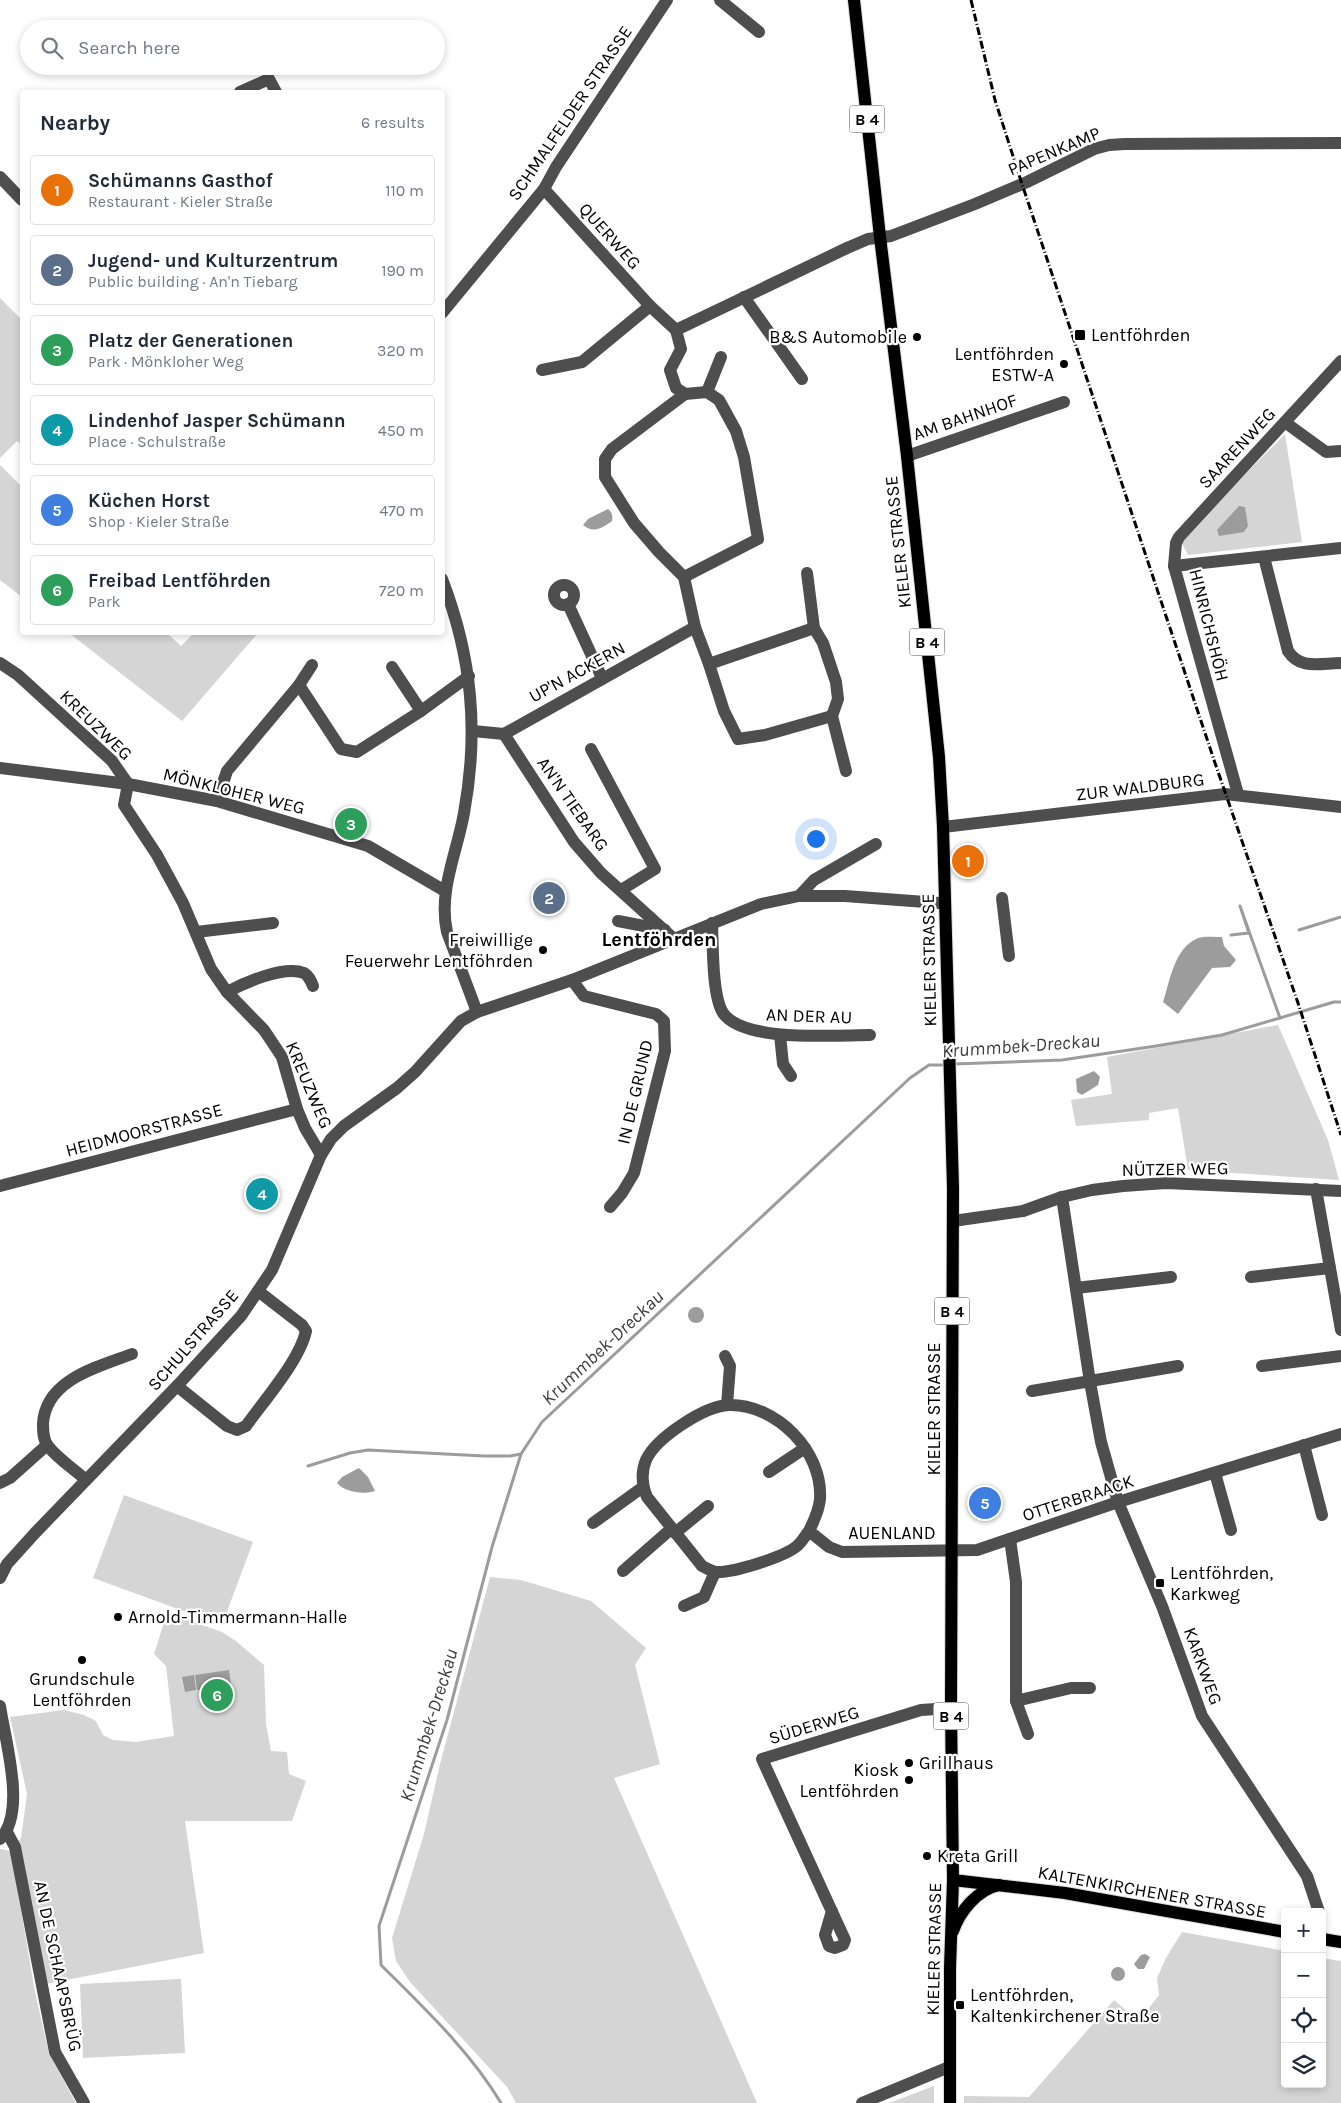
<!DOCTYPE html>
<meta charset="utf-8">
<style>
:root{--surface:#fff;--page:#f6f6f7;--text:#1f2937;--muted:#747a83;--line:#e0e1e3;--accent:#000}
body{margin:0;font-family:Karla,sans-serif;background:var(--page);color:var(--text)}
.controls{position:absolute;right:15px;bottom:15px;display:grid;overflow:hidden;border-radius:5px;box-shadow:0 2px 8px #0003}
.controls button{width:45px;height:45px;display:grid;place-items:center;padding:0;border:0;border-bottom:1px solid var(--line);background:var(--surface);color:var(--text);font:25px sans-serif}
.you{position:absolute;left:815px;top:838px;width:18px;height:18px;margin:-12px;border:4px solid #fff;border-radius:50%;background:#1a73e8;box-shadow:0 0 0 8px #1a73e833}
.badge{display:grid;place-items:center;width:32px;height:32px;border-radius:50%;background:var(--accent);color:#fff;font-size:16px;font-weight:700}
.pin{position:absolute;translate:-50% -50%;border:2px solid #fff;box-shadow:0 1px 5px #0006}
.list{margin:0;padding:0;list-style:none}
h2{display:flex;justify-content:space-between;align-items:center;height:65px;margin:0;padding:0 20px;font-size:21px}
h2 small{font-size:16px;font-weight:400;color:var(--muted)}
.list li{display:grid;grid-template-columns:32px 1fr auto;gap:15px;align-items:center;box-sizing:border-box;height:70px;margin:0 10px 10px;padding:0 10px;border:1px solid var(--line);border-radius:5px}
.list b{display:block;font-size:19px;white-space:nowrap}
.list p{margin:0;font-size:16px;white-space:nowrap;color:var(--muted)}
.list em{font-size:16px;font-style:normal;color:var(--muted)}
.icon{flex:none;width:28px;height:28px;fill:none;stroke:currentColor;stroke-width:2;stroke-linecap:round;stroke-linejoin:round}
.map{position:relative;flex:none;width:1341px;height:2103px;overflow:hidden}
.search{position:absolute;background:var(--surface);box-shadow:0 2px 8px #0003;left:20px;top:20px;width:425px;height:55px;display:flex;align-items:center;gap:12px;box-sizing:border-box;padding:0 18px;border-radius:28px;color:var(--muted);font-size:19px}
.panel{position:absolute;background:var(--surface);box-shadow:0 2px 8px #0003;left:20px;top:90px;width:425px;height:545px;border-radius:5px}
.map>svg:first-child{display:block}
.green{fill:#d5d5d5}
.water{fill:#9c9c9c}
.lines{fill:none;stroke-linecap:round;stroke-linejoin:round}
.stream{stroke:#9c9c9c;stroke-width:3}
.major-casing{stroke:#dbdbdb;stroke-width:14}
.minor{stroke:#4e4e4e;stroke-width:12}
.major{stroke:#000;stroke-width:12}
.rail{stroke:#000;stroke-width:3;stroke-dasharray:8 2.5 1 2.5;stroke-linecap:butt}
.poi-dot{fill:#000;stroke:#fff;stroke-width:2}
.labels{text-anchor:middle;stroke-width:4.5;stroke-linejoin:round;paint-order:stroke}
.shield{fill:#fff;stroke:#4c4c4c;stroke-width:1}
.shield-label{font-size:16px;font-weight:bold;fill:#000}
.street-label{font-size:18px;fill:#000;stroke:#fff}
.poi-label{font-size:18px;fill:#000;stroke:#fff;text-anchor:start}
.water-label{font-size:19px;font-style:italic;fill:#3d3d3d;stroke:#fff}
.quarter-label{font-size:20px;font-weight:bold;fill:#000;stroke:#fff}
</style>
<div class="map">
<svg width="1341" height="2103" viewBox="0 0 1341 2103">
<rect width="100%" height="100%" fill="#fff"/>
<!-- green -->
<g class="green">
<path d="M0,298L22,320V445L17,441L0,458Z"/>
<path d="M1285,434L1302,542L1188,555L1180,540Z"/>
<path d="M0,465L22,487V597L0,580Z"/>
<path d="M69,633H167L181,646L194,633H258L182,721Z"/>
<path d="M1278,1025L1328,1140L1339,1180L1188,1170L1178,1108L1149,1113V1120L1076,1126L1071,1100L1112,1094L1107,1057Z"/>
<path d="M124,1495L253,1542L222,1625L93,1578Z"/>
<path d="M490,1577L521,1580L591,1601L646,1648L635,1665L660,1764L614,1778L757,2103H516L507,2087L410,1982L396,1961L392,1938L424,1834L440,1764Z"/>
<path d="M167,1613L222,1632L236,1641L264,1665L266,1724L271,1751L287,1752L289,1774L306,1781L292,1821H185L204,1953L46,1984L16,1844L21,1838L27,1794L10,1717L64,1710L84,1715L96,1721L103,1735L113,1740L136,1742L174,1736L166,1666L154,1654Z"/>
<path d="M0,1849L11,1851L35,1992L49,2054L76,2103H0Z"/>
<path d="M1182,1932L1285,1951V2084H1322V1958L1341,1961V2103H964V2096L1029,2097L1114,2000L1139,2021L1159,1995L1157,1978L1166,1958Z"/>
<path d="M181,1979L185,2053L83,2058L80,1984Z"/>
<path d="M934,2086V2103H889Z"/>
</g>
<!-- water -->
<g class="water">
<path d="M1239,506L1245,507L1248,526L1244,532L1219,536L1217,530Z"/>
<path d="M608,509C612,512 613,516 612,521C602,528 594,534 583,525L588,519Z"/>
<path d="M1222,937L1224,946L1236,960L1230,967L1212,968L1178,1014L1163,1002C1170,981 1174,948 1198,938C1205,936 1215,937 1222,937Z"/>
<path d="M1094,1071L1100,1077L1098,1085L1082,1095L1077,1092L1076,1079Z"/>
<circle cx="696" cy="1315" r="8"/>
<path d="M359,1468L368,1477L375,1491C363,1495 345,1492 337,1483L342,1477Z"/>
<path d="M229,1670L231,1685L197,1690L195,1675Z"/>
<path d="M194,1675L196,1690L185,1692L182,1677Z"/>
<path d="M1145,1954L1150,1957L1144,1969H1138L1134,1964L1141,1955Z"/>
<circle cx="1118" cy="1974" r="7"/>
</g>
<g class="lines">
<!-- stream -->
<g class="stream">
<path d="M1299,930L1341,917"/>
<path d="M1231,935L1249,933L1240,906L1280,1018"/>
<path d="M954,1064L1062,1060L1156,1046L1222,1035L1334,1002H1341"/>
<path d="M308,1466L350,1453L368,1450L484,1456H510L521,1454"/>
<path d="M501,2103C470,2051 424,2008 381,1965L379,1926L447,1720L492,1547L521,1454L542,1422L910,1078L929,1065H947"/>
</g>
<!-- major casing -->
<g class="major-casing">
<g id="major">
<path d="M854,0L880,237L907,456L939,757L943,827L953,1188L951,1708L953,1880L950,1968V2103"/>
<path d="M953,1880L1065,1893L1285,1932"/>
<path d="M953,1931C960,1911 977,1890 999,1885"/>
<path d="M1322,1939L1341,1942"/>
</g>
</g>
<!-- minor -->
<g class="minor">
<path d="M720,0L759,32"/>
<path d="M240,92L269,79L276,92"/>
<path d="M0,177L22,200"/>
<path d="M544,189L650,306L676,330L847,248L868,239L891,236L975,204L1027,182L1094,149L1109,145L1125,144L1341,143"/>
<path d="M744,297L802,379"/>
<path d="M442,313L544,189L556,167L667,0"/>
<path d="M676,330L681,349L670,370L676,388L685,394L707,392L719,400L736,431L744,457L758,539L684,577"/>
<path d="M542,370L582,362L650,306"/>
<path d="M707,392L721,357"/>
<path d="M685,394L612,449L605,459V477L634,523L659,552L684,577L695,627L709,664L814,628L823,643L836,682L838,699L832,716L846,771"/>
<path d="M1286,423L1326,452L1341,451"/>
<path d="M907,456L1064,402"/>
<path d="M1264,557L1288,651C1300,670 1320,663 1341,663"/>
<path d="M1174,566L1341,548"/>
<path d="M807,573L814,628"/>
<path d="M442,579C472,657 479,731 464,813C457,853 438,891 447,932L477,1012"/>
<circle cx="564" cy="595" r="10"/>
<path d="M568,604L602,678"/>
<path d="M0,663L18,675L112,761L128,784L124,805L157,855L183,903L211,969L227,992L264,1030L282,1057L297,1109L305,1128L321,1155"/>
<path d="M709,664L724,711L738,739L765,735L832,716"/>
<path d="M392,667L421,711"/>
<path d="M299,685L312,665"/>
<path d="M473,731L504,734L695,627"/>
<path d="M504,734L574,842L601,873L674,939"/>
<path d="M591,749L655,869L621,890"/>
<path d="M0,768L128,784L217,801L368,846L445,891"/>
<path d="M1238,794L1174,566L1176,543L1179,537L1341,361"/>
<path d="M217,801L227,771L299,685L341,749L357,752L421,711L469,676"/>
<path d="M943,827L1225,794L1341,807"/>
<path d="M799,896L814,880L876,844"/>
<path d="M1002,898L1009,956"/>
<path d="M618,921L665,930"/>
<path d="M712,923C713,945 712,996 723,1013C744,1043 837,1035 870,1035"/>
<path d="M196,932L273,923"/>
<path d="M572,980L584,996L656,1014L664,1021L665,1051L634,1173L622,1193L610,1207"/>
<path d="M227,992C244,983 284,965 304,973C309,976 311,981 313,986"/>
<path d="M780,1035L783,1064L791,1076"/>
<path d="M0,1186L297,1109"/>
<path d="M1316,1189L1341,1330"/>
<path d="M1062,1197L1090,1382L1101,1442L1118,1502L1162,1606L1202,1716L1307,1876L1319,1912"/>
<path d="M953,1221L1023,1211L1062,1197L1092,1190L1123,1186L1166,1183L1341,1191"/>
<path d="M1251,1277L1330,1268"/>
<path d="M1076,1288L1171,1277"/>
<path d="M725,1356L730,1366L727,1405"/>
<path d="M1262,1366L1341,1356"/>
<path d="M177,1386L227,1426L237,1430L246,1426C263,1402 300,1360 306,1331L302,1325L258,1291"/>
<path d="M1032,1391L1178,1366"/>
<path d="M1304,1445L1322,1515"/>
<path d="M769,1472L805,1448"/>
<path d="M1215,1473L1231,1530"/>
<path d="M86,1480C74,1469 58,1459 48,1446C43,1440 43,1431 43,1424C45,1380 97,1367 132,1354"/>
<path d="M0,1483L10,1478L47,1445"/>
<path d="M593,1523L643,1487"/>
<path d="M809,1531C805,1536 802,1542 797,1546C784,1557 733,1573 716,1572C711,1571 706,1568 702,1566L647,1497C642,1485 641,1472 646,1460C656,1438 704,1406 729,1405C776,1404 823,1451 820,1499C819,1510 814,1521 809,1531L829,1547L842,1552L977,1550L1118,1502L1341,1434"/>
<path d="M675,1533L708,1506"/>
<path d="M1010,1539L1016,1582V1701L1028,1734"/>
<path d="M623,1571L671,1529"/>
<path d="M0,1578L7,1564L35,1533L177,1386L241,1316L272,1270L321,1155L331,1139L344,1126L397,1088L415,1072L461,1021L477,1012L572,980L761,904L799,896H845L939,903L945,901"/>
<path d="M684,1606L704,1597L715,1572"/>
<path d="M1016,1701L1071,1688H1090"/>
<path d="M0,1706C5,1740 27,1813 0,1839"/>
<path d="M7,1832L15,1847L55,2052L84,2103"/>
<path d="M832,1911L825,1935L829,1946L835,1948L843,1945L845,1940L762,1759L921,1710L951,1708"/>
<path d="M862,2103L949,2067"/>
</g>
<!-- major -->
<use href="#major" class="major"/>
<!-- rail -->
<path class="rail" d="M971,0L995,100L1022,184L1215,763L1298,1003L1341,1135"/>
</g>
<!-- markers -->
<g class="poi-dot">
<rect x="1074" y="329" width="12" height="12" rx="2.5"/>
<circle cx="917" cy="337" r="5"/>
<circle cx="1064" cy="364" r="5"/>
<circle cx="543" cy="950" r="5"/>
<rect x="1155" y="1578" width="10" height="10" rx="2.5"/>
<circle cx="118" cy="1617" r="5"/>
<circle cx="82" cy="1660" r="5"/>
<circle cx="909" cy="1763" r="5"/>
<circle cx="909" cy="1780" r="5"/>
<circle cx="927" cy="1856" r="5"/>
<rect x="955" y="2000" width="10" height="10" rx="2.5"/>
</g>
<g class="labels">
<!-- shield labels -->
<g class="shield">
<rect x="849.5" y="105.5" width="35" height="27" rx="4"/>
<rect x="909.5" y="628.5" width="35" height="27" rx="4"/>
<rect x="934.5" y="1297.5" width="35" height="27" rx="4"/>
<rect x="933.5" y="1702.5" width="35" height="27" rx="4"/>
</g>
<g class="shield-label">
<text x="867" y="125">B 4</text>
<text x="927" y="648">B 4</text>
<text x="952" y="1317">B 4</text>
<text x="951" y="1722">B 4</text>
</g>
<!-- street labels -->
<g class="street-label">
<text transform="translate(570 113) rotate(-56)" y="6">SCHMALFELDER STRASSE</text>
<text transform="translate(1054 151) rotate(-23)" y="6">PAPENKAMP</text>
<text transform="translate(610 236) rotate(48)" y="6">QUERWEG</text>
<text transform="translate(965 417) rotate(-19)" y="6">AM BAHNHOF</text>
<text transform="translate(1237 448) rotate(-47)" y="6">SAARENWEG</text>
<text transform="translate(898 542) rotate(-96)" y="6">KIELER STRASSE</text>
<text transform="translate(1209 625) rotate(76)" y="6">HINRICHSHÖH</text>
<text transform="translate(577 672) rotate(-29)" y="6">UP'N ACKERN</text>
<text transform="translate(96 725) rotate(44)" y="6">KREUZWEG</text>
<text transform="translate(1140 787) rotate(-7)" y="6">ZUR WALDBURG</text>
<text transform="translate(234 791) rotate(14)" y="6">MÖNKLOHER WEG</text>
<text transform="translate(573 804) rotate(55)" y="6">AN'N TIEBARG</text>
<text transform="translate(929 960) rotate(-91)" y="6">KIELER STRASSE</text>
<text transform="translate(809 1016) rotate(2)" y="6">AN DER AU</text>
<text transform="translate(309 1085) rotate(67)" y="6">KREUZWEG</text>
<text transform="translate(635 1092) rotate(-77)" y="6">IN DE GRUND</text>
<text transform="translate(144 1130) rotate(-15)" y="6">HEIDMOORSTRASSE</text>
<text transform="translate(1175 1169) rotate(-1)" y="6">NÜTZER WEG</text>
<text transform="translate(193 1340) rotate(-49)" y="6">SCHULSTRASSE</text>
<text transform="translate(934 1409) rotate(-90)" y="6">KIELER STRASSE</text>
<text transform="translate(1078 1498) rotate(-18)" y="6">OTTERBRAACK</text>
<text x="892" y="1539">AUENLAND</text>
<text transform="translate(1203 1666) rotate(70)" y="6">KARKWEG</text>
<text transform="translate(814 1725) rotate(-17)" y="6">SÜDERWEG</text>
<text transform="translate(1152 1892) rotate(10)" y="6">KALTENKIRCHENER STRASSE</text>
<text transform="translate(934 1949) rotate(-89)" y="6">KIELER STRASSE</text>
<text transform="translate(58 1966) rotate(78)" y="6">AN DE SCHAAPSBRÜG</text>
</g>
<!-- poi labels -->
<g class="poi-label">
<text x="1091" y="341">Lentföhrden</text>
<text x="907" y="343" text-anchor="end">B&amp;S Automobile</text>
<text x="1054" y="360" text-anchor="end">Lentföhrden<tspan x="1054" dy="21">ESTW-A</tspan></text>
<text x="533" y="946" text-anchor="end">Freiwillige<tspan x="533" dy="21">Feuerwehr Lentföhrden</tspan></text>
<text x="1170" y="1579">Lentföhrden,<tspan x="1170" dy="21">Karkweg</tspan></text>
<text x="128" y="1623">Arnold-Timmermann-Halle</text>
<text x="82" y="1685" text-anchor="middle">Grundschule<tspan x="82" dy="21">Lentföhrden</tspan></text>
<text x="919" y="1769">Grillhaus</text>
<text x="899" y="1776" text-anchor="end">Kiosk<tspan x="899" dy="21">Lentföhrden</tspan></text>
<text x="937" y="1862">Kreta Grill</text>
<text x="970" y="2001">Lentföhrden,<tspan x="970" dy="21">Kaltenkirchener Straße</tspan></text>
</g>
<!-- water labels -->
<g class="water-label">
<text transform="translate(1021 1045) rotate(-4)" y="7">Krummbek-Dreckau</text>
<text transform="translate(602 1347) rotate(-43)" y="7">Krummbek-Dreckau</text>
<text transform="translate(428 1725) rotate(-73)" y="7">Krummbek-Dreckau</text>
</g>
<!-- quarter labels -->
<g class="quarter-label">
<text x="659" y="946">Lentföhrden</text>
</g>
</g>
</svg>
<div class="controls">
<button>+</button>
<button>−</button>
<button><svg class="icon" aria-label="locate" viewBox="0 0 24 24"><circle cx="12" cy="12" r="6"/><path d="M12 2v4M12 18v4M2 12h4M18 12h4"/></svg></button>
<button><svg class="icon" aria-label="layers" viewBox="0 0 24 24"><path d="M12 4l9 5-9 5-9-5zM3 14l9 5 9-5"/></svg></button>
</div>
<div class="you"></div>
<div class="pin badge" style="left:968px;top:861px;background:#e8710a">1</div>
<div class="pin badge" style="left:549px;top:898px;background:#5c6f8a">2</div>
<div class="pin badge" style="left:351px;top:824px;background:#2e9e5b">3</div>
<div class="pin badge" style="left:262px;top:1194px;background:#0f9aa8">4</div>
<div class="pin badge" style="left:985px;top:1503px;background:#3f7fe0">5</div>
<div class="pin badge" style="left:217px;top:1695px;background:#2e9e5b">6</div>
<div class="search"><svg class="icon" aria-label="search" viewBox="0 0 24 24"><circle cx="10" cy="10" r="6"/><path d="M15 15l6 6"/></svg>Search here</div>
<section class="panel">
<h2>Nearby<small>6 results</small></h2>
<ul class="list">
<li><span class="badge" style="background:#e8710a">1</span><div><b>Schümanns Gasthof</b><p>Restaurant · Kieler Straße</p></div><em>110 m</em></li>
<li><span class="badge" style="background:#5c6f8a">2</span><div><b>Jugend- und Kulturzentrum</b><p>Public building · An'n Tiebarg</p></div><em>190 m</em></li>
<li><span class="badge" style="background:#2e9e5b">3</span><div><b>Platz der Generationen</b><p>Park · Mönkloher Weg</p></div><em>320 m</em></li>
<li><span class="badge" style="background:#0f9aa8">4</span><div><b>Lindenhof Jasper Schümann</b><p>Place · Schulstraße</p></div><em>450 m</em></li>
<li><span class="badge" style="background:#3f7fe0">5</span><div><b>Küchen Horst</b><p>Shop · Kieler Straße</p></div><em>470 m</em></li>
<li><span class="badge" style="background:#2e9e5b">6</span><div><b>Freibad Lentföhrden</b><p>Park</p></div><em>720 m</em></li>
</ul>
</section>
</div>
